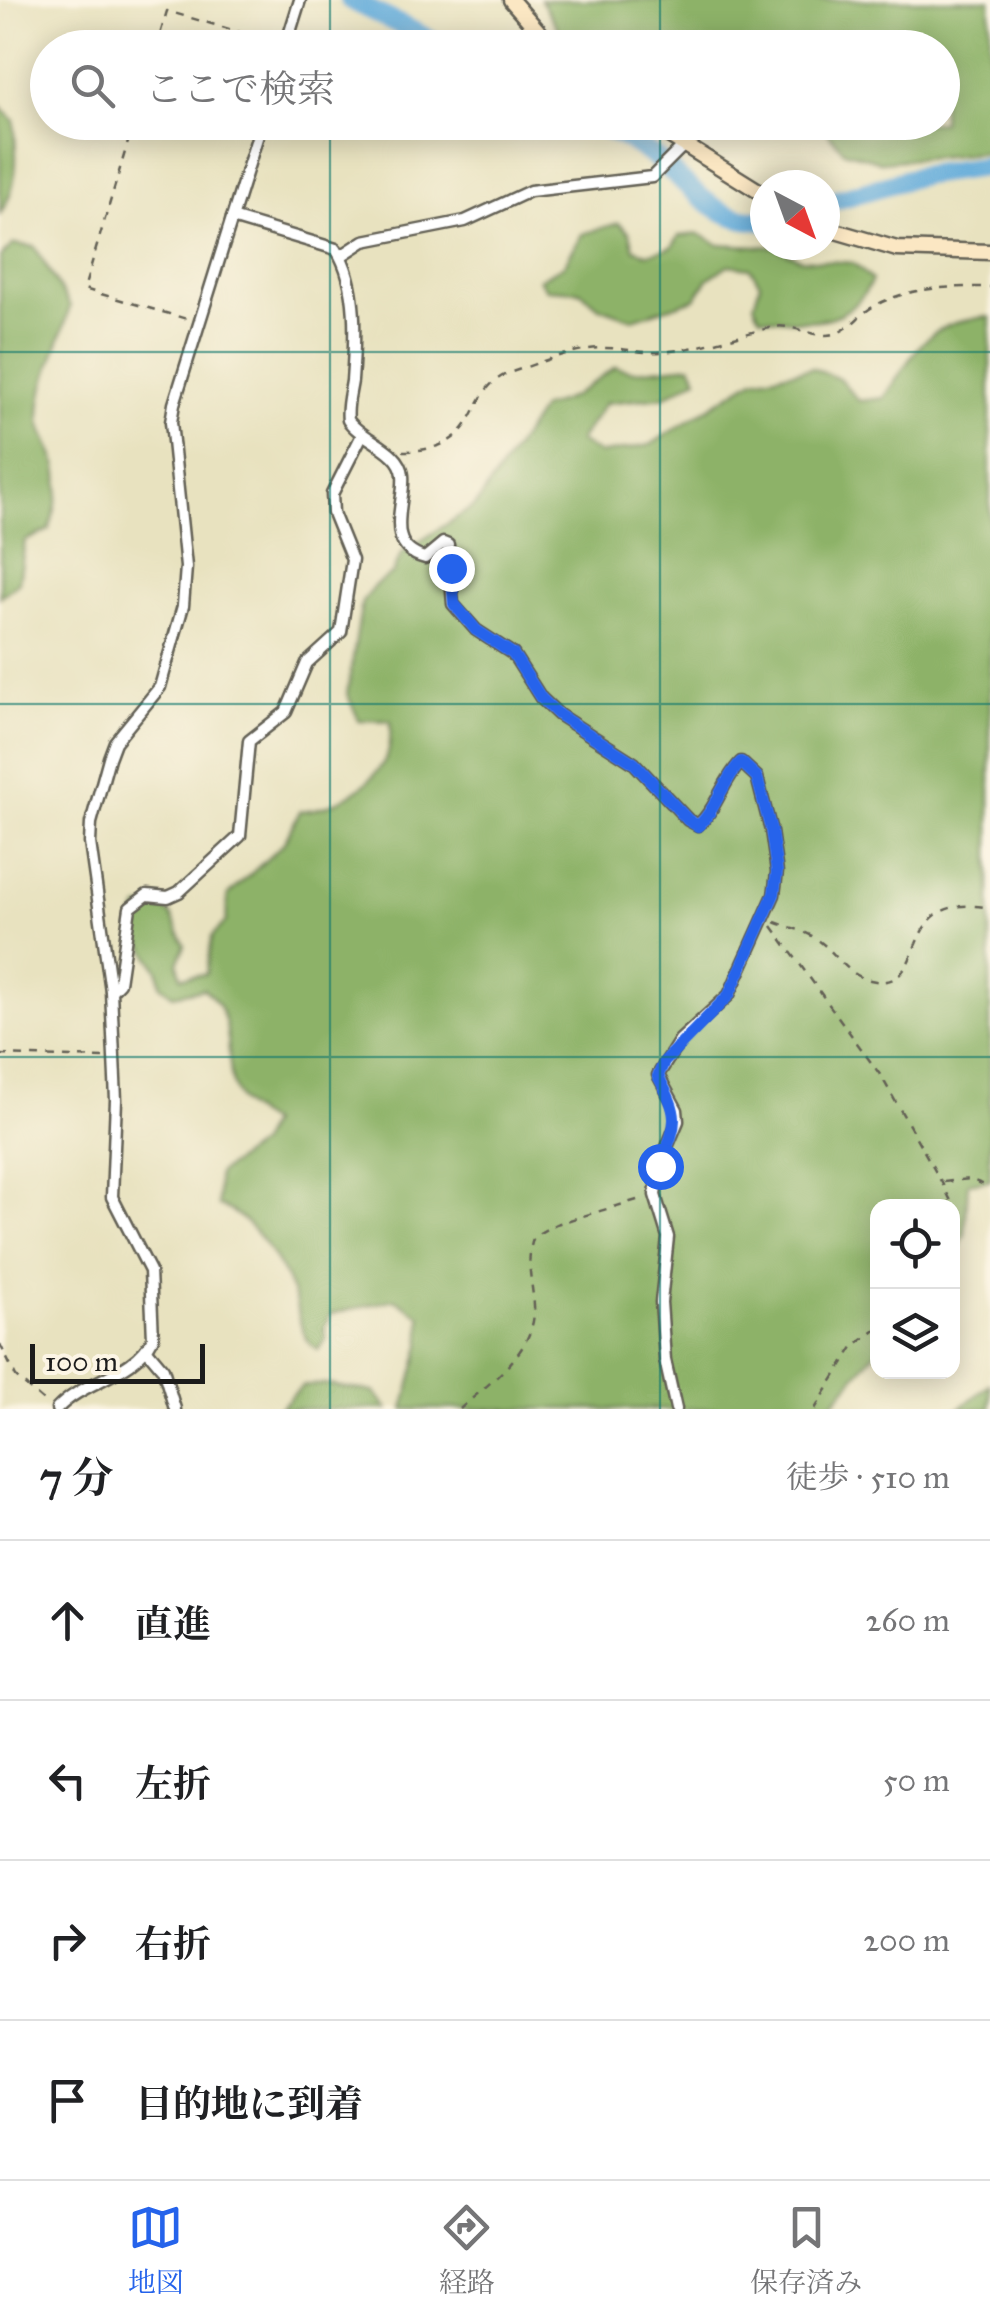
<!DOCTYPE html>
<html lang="ja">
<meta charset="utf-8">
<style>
:root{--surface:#fff;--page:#f2f2f2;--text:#202124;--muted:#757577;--line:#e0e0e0;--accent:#2563eb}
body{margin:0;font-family:"IM FELL Great Primer","Noto Serif JP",serif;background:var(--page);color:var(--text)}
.controls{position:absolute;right:30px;bottom:30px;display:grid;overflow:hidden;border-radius:20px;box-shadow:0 5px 25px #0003}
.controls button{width:90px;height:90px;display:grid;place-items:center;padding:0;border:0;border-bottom:2px solid var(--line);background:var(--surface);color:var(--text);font:50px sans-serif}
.compass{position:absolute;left:750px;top:170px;width:90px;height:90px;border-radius:50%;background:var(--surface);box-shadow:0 5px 25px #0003;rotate:139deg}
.scale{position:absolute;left:30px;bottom:25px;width:175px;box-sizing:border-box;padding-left:10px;border:5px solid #1c1c1c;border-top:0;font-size:28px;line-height:35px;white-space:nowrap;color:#1c1c1c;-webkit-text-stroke:8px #fcf5e5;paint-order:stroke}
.stop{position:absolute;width:30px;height:30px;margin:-22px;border:8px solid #2563eb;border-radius:50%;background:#fff}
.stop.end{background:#2563eb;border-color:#fff;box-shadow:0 2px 10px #0008}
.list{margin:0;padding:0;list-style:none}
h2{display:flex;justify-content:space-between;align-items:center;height:130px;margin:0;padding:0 40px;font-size:42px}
h2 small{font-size:32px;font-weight:400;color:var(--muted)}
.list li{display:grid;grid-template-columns:65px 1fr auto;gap:30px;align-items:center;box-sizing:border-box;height:160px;padding:0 40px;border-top:2px solid var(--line)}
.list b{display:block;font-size:38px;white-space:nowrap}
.list em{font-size:32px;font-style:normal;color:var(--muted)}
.icon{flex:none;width:55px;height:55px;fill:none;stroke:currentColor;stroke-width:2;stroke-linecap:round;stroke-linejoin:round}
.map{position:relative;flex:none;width:990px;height:1409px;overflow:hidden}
.search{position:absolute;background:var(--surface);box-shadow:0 5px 25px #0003;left:30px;right:30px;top:30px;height:110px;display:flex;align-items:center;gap:25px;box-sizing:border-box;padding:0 35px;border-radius:55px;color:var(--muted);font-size:38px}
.sheet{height:770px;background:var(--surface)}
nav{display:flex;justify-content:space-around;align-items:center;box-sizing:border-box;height:140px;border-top:2px solid var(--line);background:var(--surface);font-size:28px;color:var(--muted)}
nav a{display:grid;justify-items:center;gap:5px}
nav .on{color:var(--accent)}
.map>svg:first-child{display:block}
.forest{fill:#8db268;stroke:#546742;stroke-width:2.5}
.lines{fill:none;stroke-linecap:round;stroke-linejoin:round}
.river{stroke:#63acda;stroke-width:20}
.minor-casing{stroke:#636155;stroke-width:15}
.secondary-casing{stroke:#636155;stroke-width:19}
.path{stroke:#636155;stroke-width:2.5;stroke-dasharray:8 8;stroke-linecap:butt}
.minor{stroke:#fff;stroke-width:10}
.secondary{stroke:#fbe7c3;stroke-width:14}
.route{stroke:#2563eb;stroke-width:12}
.grid{fill:none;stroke:#0f766e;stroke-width:2.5;stroke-opacity:0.55}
</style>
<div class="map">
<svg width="990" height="1409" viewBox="0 0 990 1409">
<rect width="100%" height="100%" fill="#fcf5e5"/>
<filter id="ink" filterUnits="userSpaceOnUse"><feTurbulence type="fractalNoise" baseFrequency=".01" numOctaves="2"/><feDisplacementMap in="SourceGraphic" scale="20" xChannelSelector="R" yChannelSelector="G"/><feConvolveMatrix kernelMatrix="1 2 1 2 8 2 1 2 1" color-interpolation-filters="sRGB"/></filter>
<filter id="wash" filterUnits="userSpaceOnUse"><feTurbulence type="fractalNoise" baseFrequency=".0048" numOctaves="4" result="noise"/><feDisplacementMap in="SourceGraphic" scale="40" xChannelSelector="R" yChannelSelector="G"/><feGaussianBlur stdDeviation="2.25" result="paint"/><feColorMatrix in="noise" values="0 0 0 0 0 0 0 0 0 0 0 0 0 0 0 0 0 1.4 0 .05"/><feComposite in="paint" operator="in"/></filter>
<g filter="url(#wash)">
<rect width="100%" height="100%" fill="#e8e2bf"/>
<!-- forest -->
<g class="forest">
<path d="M541,0H990V152L881,162L844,151L819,123L942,122V48L569,47Z"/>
<path d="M0,106L14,120C17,154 20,185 0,214Z"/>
<path d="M619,223L630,233L634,249L648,254L672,247L679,236L699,234L718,244L774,247L800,259L853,263L872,280C848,330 806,322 760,317L754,304L760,283L750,268L728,265L708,279L695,299L633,319L599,307L580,291L546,289L539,279L564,265L582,234Z"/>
<path d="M14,244L35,247L70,306C61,344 40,378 40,418C40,430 49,444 53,454C64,480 57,505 49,530L25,541L19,582L0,597V257Z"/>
<path d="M990,317V1180L968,1183L965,1234L953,1260L952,1206H878L877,1350L828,1409H404L421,1345V1316L395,1299L331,1314L324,1327L326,1339L318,1350C298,1337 300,1314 293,1294C281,1264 250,1213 218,1206V1174L259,1144L269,1123C260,1116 244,1109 239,1099C219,1062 242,1019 204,989L173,995L161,986L158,970L131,926L139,908L158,904L171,915L185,945L178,963L181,977L206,974L212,936L226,922L228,895L283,844L300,811C333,809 374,787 388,753C391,744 390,730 391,721L359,720L347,694L362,602L375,585L393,573L402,553L476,505L542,408L572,397L615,367L634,371L691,365L698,378L664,397L605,403L579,441L600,454L650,445L754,379L812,368L840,379L859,401L884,398C918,349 924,321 990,317Z"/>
<path d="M990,1383V1409H959L989,1385Z"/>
<path d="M322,1384L374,1392L388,1409H279L302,1386Z"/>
</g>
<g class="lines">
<!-- river -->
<g class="river">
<path d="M350,0L447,48"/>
<path d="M590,122C612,131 634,142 653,156C690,184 715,224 765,220"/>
<path d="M825,203L918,176L990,166"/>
</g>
</g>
</g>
<g filter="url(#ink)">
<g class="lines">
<!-- minor casing -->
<g class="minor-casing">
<g id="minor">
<path d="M285,48L300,0"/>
<path d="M232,218L336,249C359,284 355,341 352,381C350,394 346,407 348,420C361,440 401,449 403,475C406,502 382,547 425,558L443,543L448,545L453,604L476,630L513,654L541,698L559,715L634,763L688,820L698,825C717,809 722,781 741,762L757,777L771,831L777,872L774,895L729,995L680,1040L658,1075L677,1110L678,1121L659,1166L655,1195L668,1237L661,1302L665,1360L676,1409"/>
<path d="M341,256L364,241L465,221L530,191L652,177L684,145"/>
<path d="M111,991L119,983L130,908L147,895L168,897L179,892L240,836L249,741L286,712L307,663L341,632L352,560L333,513L332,494L362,435"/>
<path d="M147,1350L163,1369L175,1409"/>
<path d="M57,1409C85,1379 134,1376 153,1338L150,1271L112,1197L116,1100L111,991L90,843L91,823L109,758L115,742L160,687L183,606L186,567L171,422L174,404L262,122"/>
</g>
</g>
<!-- secondary casing -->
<g class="secondary-casing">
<g id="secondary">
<path d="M511,0L553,48"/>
<path d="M648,122L765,195"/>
<path d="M825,228L897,249L990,252"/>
</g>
</g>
<!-- path -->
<g class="path">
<path d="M156,48L167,11L277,43"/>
<path d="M134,122L84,289L190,320"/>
<path d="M403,451C490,450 460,389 512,372C539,363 572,349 601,348C621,347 641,354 662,352C700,349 736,335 774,327C793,323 814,339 834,334C849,330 858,316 871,308C908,286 949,287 990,287"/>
<path d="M775,922C790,928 805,930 818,940C835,952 846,973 866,979C936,999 888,889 990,908"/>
<path d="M772,926L881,1076L942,1183L955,1209L959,1236L952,1254"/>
<path d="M0,1055L103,1058"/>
<path d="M944,1182L969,1179L990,1187"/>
<path d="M0,1344L16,1377L47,1404"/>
<path d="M460,1409C490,1382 537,1351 534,1305C532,1280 525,1260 534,1236L556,1224L644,1198"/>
<path d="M815,1409L853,1347L878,1328"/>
</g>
<!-- minor -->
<use href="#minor" class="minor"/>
<!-- secondary -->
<use href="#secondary" class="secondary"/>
</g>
</g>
<g class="lines" filter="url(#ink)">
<!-- route -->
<path class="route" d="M451,568L454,604L476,630L513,654L541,698L559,715L634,763L688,820L698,826C717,809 722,781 741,762L757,777L771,830L777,872L774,894L729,995L664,1062L658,1076C681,1119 677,1122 660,1166"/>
</g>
<!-- grid -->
<path class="grid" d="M330,0V48M660,0V48M330,122V1409M660,122V1409M0,352H990M0,704H990M0,1057H990"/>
</svg>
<div class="controls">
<button><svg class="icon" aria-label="locate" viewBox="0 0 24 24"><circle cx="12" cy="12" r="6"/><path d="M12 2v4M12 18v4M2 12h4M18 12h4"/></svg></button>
<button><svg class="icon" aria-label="layers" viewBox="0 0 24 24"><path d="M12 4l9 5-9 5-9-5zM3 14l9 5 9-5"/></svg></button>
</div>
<svg class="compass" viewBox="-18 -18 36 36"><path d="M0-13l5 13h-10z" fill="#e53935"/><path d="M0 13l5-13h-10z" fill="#757577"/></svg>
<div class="scale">100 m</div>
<div class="stop" style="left:660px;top:1166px"></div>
<div class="stop end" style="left:451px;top:568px"></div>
<div class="search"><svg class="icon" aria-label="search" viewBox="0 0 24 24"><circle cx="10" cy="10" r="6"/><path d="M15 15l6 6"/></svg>ここで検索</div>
</div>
<section class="sheet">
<h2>7 分<small>徒歩 · 510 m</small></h2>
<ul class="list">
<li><svg class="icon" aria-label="ahead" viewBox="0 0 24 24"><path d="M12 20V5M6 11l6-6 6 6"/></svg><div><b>直進</b></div><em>260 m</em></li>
<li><svg class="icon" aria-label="left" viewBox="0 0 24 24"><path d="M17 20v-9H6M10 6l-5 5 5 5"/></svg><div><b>左折</b></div><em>50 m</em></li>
<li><svg class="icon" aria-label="right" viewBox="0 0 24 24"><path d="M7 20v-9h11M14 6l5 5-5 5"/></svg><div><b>右折</b></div><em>200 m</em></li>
<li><svg class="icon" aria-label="arrive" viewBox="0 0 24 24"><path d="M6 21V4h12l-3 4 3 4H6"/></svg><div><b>目的地に到着</b></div></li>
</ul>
</section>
<nav>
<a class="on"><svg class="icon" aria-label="map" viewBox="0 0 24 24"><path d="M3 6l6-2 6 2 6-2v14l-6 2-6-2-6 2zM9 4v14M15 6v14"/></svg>地図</a>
<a><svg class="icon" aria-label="directions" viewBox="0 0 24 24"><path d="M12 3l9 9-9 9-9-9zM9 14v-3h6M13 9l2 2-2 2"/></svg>経路</a>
<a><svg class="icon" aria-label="saved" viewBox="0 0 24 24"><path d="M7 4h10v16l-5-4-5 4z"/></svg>保存済み</a>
</nav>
